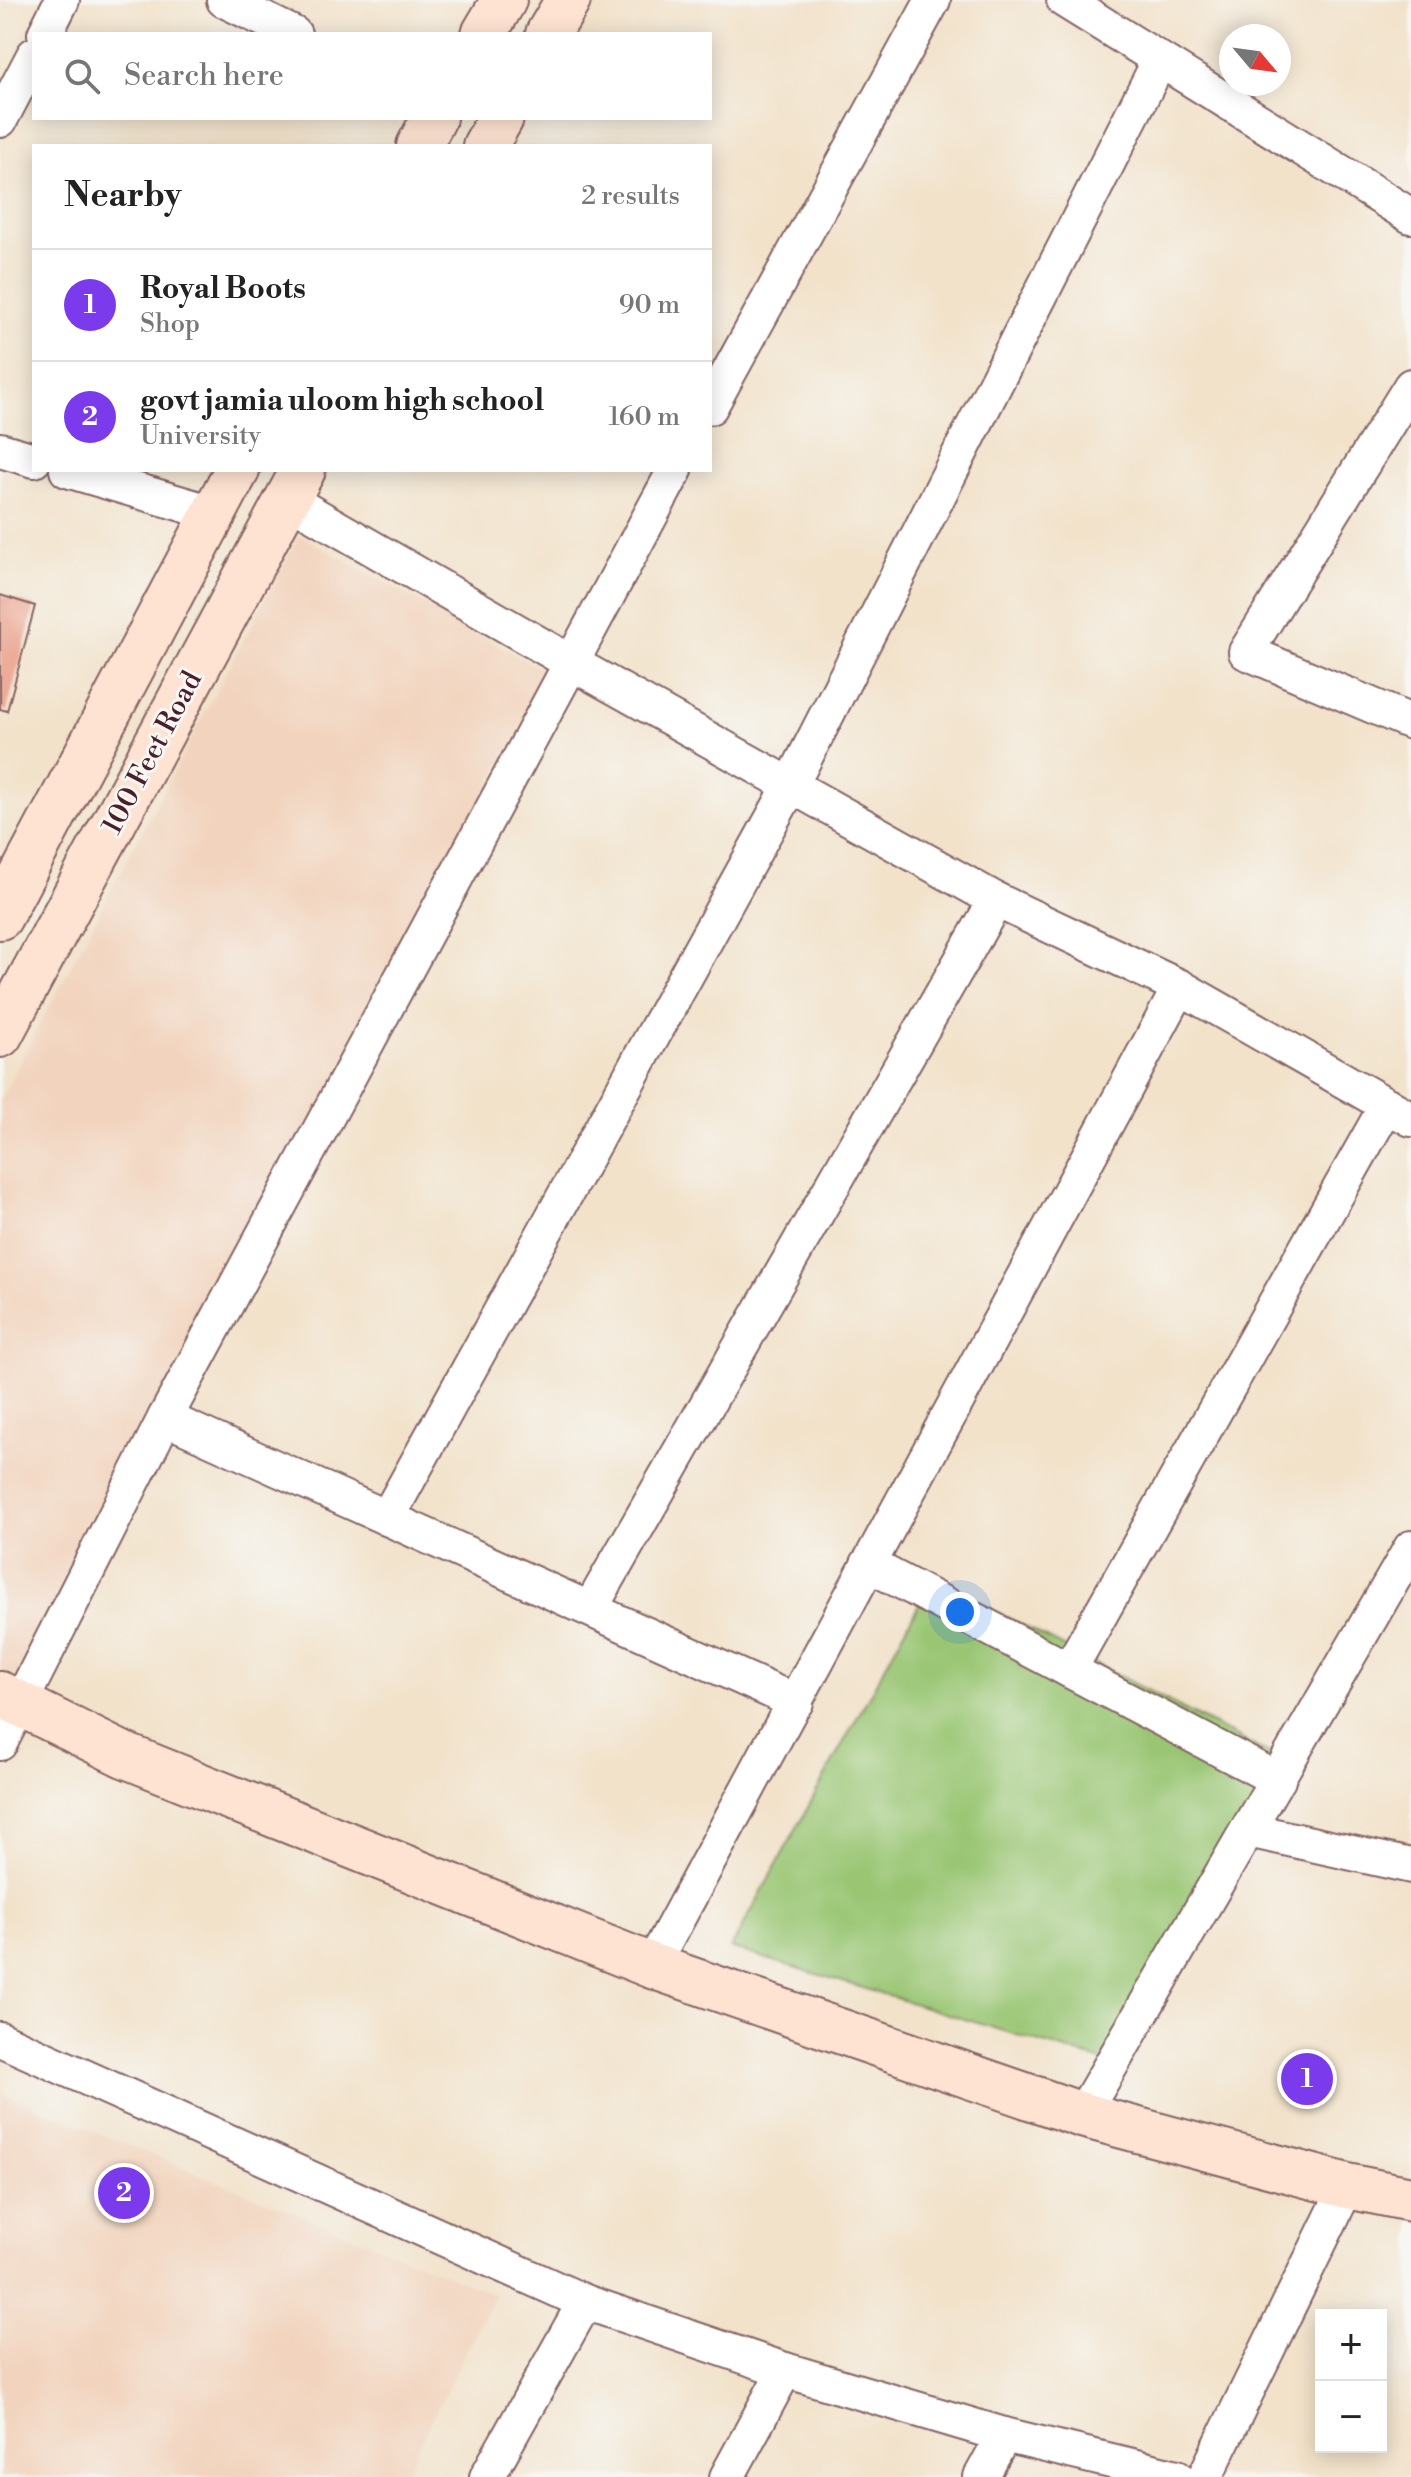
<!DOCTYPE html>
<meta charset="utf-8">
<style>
:root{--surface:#fff;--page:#f6f6f6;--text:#222;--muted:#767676;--line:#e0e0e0;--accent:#7c3aed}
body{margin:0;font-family:"Libre Bodoni",serif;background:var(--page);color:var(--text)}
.controls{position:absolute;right:24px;bottom:24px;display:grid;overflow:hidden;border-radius:0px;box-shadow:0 4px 20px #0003}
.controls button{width:72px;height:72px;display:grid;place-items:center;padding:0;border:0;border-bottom:2px solid var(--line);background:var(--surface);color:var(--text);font:40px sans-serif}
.compass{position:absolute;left:1219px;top:24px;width:72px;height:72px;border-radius:50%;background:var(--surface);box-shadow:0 4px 20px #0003;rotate:119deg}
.you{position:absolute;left:960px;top:1612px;width:28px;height:28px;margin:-20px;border:6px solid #fff;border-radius:50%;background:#1a73e8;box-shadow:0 0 0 12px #1a73e833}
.badge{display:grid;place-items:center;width:52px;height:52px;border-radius:50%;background:var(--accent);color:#fff;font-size:26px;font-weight:700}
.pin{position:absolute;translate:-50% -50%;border:4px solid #fff;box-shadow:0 2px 8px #0006}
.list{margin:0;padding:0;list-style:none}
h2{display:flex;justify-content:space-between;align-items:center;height:104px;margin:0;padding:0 32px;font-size:34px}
h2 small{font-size:26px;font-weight:400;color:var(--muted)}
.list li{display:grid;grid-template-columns:52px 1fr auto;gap:24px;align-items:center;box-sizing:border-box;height:112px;padding:0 32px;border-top:2px solid var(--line)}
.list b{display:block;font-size:30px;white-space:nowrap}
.list p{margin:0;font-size:26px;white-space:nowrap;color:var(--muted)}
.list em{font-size:26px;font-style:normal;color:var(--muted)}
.icon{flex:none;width:44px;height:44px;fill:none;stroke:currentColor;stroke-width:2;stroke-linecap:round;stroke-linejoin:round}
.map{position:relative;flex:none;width:1411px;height:2477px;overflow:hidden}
.search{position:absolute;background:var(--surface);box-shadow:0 4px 20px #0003;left:32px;top:32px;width:680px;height:88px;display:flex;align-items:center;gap:20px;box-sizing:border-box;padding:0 28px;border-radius:0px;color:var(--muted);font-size:30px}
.panel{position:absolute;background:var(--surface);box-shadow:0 4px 20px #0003;left:32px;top:144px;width:680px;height:328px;border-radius:0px}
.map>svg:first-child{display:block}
.built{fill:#f2d4be}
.green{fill:#9ac673;stroke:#72724f;stroke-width:2}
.building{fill:#e9957e}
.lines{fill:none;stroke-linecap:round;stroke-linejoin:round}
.minor-casing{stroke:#856363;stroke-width:38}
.secondary-casing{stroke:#856363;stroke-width:48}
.minor{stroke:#fff;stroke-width:34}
.secondary{stroke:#fee3d2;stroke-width:44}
.labels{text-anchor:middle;stroke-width:6;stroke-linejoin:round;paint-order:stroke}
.street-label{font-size:28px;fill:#4a1f2b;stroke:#f6f6f2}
</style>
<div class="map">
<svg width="1411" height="2477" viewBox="0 0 1411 2477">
<rect width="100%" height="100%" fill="#f6f6f2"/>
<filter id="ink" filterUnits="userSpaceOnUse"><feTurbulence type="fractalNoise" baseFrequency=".0125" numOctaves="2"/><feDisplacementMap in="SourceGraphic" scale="16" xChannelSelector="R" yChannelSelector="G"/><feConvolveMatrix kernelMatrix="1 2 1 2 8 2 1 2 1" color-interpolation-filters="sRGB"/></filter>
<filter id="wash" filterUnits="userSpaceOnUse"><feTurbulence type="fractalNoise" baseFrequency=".006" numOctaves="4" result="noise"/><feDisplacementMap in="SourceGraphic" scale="32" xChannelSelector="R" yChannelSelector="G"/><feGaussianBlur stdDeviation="1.8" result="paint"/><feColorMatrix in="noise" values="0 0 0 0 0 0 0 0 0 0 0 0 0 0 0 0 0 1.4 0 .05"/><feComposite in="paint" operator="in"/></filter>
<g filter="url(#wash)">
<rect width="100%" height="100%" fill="#f2e2ca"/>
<!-- built -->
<g class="built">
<path d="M299,535L548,673L22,1690L0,1678V1100Z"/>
<path d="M0,2093L495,2294L403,2477H0Z"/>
</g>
<!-- green -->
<path class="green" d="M933,1579L1287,1763L1109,2063L731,1948Z"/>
<g id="blocks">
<!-- building -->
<path class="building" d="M0,595L35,606L7,711L0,709Z"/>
</g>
</g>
<g filter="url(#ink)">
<use href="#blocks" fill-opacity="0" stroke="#856363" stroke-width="2"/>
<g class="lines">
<!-- minor casing -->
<g class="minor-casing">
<g id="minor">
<path d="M224,0L294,34"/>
<path d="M1064,0L1411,216"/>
<path d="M45,34L62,0"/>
<path d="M0,120L34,55"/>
<path d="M1411,386L1246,652L1411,722"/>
<path d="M710,407L933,0"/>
<path d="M0,450L34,460"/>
<path d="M67,470L213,513"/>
<path d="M287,499L570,662L996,900L1180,987L1411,1119"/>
<path d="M165,1418L796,1702"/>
<path d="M387,1518L791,785L1160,60"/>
<path d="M868,1564L1278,1780"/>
<path d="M590,1609L996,900"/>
<path d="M1069,1670L1387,1105"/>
<path d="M0,1743L165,1418L675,470"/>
<path d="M1248,1830L1411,1866"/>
<path d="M652,1966L1180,987"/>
<path d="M0,2039L585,2302L785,2370L1004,2435L1177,2477"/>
<path d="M1082,2115L1411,1548"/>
<path d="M487,2477L585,2302"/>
<path d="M727,2477L785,2370"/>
<path d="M981,2477L1004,2435"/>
<path d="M1205,2477L1347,2186"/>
</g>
</g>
<!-- secondary casing -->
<g class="secondary-casing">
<g id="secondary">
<path d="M484,34L504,0"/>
<path d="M548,34L568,0"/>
<path d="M419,146L434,118"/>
<path d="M485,146L501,118"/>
<path d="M0,917L237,470"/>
<path d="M0,1035L303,470"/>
<path d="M0,1694L124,1755L652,1966L1082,2115L1347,2186L1411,2199"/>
</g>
</g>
<!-- minor -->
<use href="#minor" class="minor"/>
<!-- secondary -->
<use href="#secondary" class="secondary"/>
</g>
</g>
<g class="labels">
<!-- street labels -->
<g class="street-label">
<text transform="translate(151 752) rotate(-62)" y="10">100 Feet Road</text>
</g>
</g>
</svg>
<div class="controls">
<button>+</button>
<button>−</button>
</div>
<svg class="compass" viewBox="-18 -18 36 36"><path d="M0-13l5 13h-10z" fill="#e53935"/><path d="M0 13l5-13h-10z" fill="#767676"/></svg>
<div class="you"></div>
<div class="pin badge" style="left:1307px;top:2079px">1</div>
<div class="pin badge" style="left:124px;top:2193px">2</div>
<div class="search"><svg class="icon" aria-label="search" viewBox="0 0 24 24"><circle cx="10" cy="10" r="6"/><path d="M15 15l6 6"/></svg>Search here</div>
<section class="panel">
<h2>Nearby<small>2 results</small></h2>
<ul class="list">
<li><span class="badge">1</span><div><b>Royal Boots</b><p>Shop</p></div><em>90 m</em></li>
<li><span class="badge">2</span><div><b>govt jamia uloom high school</b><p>University</p></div><em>160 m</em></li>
</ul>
</section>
</div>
